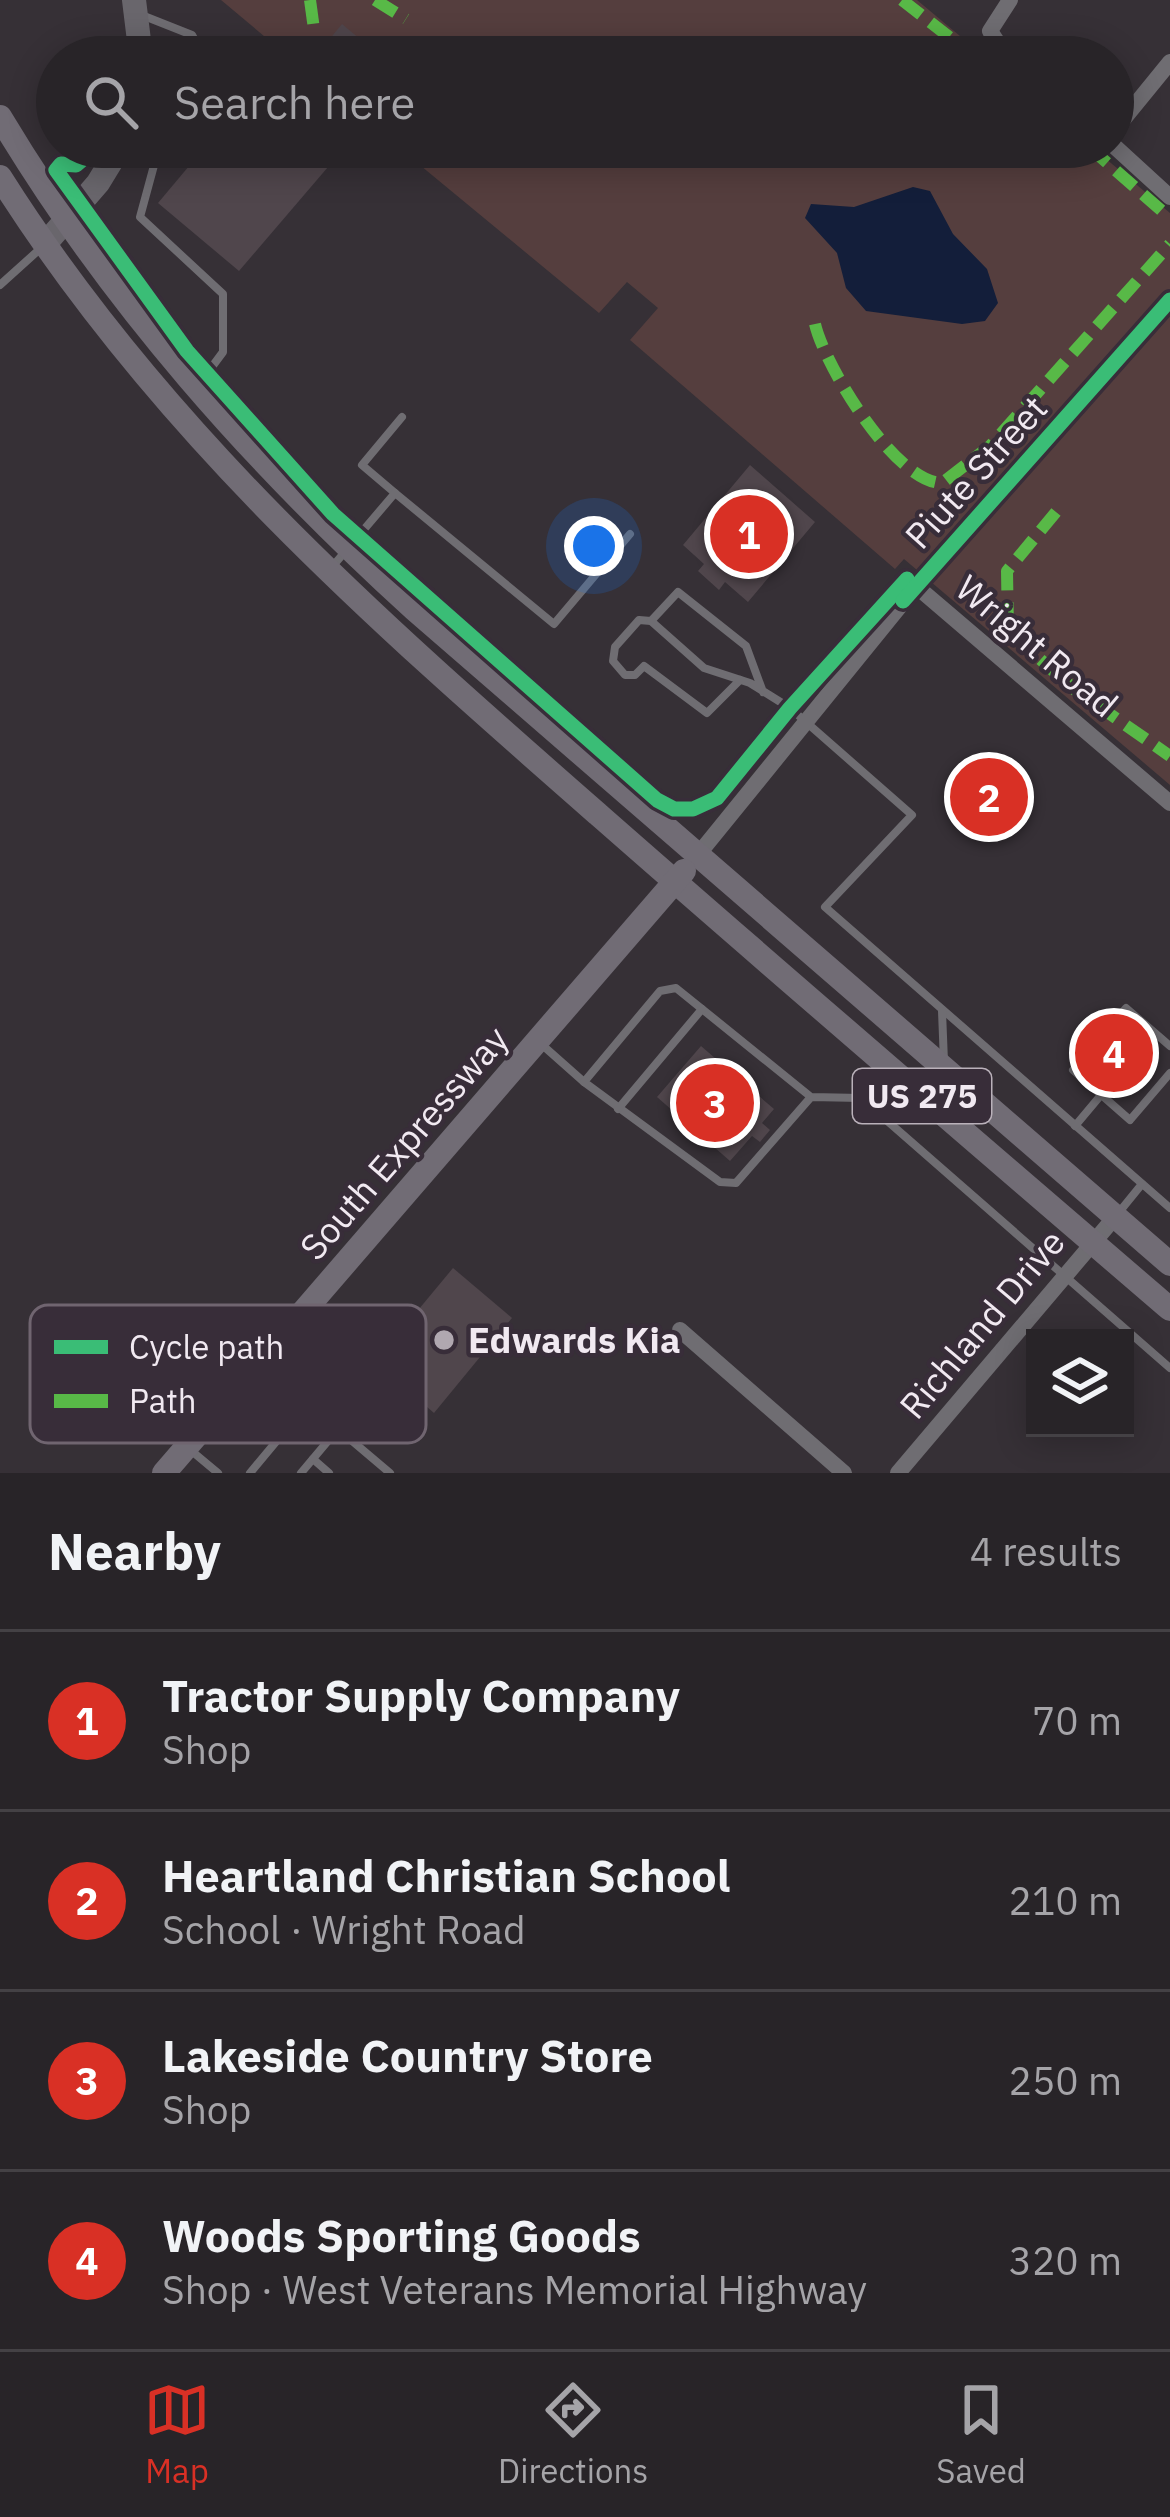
<!DOCTYPE html>
<meta charset="utf-8">
<style>
:root{--surface:#282428;--page:#302c30;--text:#f1f3f6;--muted:#a5a4a8;--line:#444145;--accent:#d93025}
body{margin:0;font-family:"IBM Plex Sans",sans-serif;background:var(--page);color:var(--text)}
.controls{position:absolute;right:36px;bottom:36px;display:grid;overflow:hidden;border-radius:0px;box-shadow:0 6px 30px #0003}
.controls button{width:108px;height:108px;display:grid;place-items:center;padding:0;border:0;border-bottom:3px solid var(--line);background:var(--surface);color:var(--text);font:60px sans-serif}
.you{position:absolute;left:594px;top:546px;width:42px;height:42px;margin:-30px;border:9px solid #fff;border-radius:50%;background:#1a73e8;box-shadow:0 0 0 18px #1a73e833}
.badge{display:grid;place-items:center;width:78px;height:78px;border-radius:50%;background:var(--accent);color:#fff;font-size:39px;font-weight:700}
.pin{position:absolute;translate:-50% -50%;border:6px solid #fff;box-shadow:0 3px 12px #0006}
.list{margin:0;padding:0;list-style:none}
h2{display:flex;justify-content:space-between;align-items:center;height:156px;margin:0;padding:0 48px;font-size:51px}
h2 small{font-size:39px;font-weight:400;color:var(--muted)}
.list li{display:grid;grid-template-columns:78px 1fr auto;gap:36px;align-items:center;box-sizing:border-box;height:180px;padding:0 48px;border-top:3px solid var(--line)}
.list b{display:block;font-size:45px;white-space:nowrap}
.list p{margin:0;font-size:39px;white-space:nowrap;color:var(--muted)}
.list em{font-size:39px;font-style:normal;color:var(--muted)}
.icon{flex:none;width:66px;height:66px;fill:none;stroke:currentColor;stroke-width:2;stroke-linecap:round;stroke-linejoin:round}
.map{position:relative;flex:none;width:1170px;height:1473px;overflow:hidden}
.search{position:absolute;background:var(--surface);box-shadow:0 6px 30px #0003;left:36px;right:36px;top:36px;height:132px;display:flex;align-items:center;gap:30px;box-sizing:border-box;padding:0 42px;border-radius:66px;color:var(--muted);font-size:45px}
.sheet{height:876px;background:var(--surface)}
nav{display:flex;justify-content:space-around;align-items:center;box-sizing:border-box;height:168px;border-top:3px solid var(--line);background:var(--surface);font-size:33px;color:var(--muted)}
nav a{display:grid;justify-items:center;gap:6px}
nav .on{color:var(--accent)}
.map>svg:first-child{display:block}
.green{fill:#553e3e}
.water{fill:#131e3a}
.building{fill:#50464c}
.lines{fill:none;stroke-linecap:round;stroke-linejoin:round}
.lane{stroke:#6f6d72;stroke-width:8}
.street{stroke:#6f6d72;stroke-width:16}
.secondary{stroke:#69666c;stroke-width:24}
.primary{stroke:#716c75;stroke-width:24}
.quiet{stroke:#58b947;stroke-width:12;stroke-dasharray:24 12;stroke-linecap:butt}
.cycleway-casing{stroke:#382d39;stroke-width:22}
.cycleway{stroke:#3abd76;stroke-width:15}
.poi-dot{fill:#b0a8b0;stroke:#382d39;stroke-width:4.5}
.labels{text-anchor:middle;stroke-width:9;stroke-linejoin:round;paint-order:stroke}
.shield{fill:#382d39;stroke:#bab1ba;stroke-width:3}
.shield-label{font-size:33px;font-weight:bold;fill:#f1e9f1}
.street-label{font-size:36px;fill:#f1e9f1;stroke:#382d39}
.poi-label{font-size:36px;font-weight:bold;fill:#f1e9f1;stroke:#382d39;text-anchor:start}
.key{fill:#382d39;stroke:#706570;stroke-width:3}
.key-label{font-size:33px;fill:#f1e9f1}
</style>
<div class="map">
<svg width="1170" height="1473" viewBox="0 0 1170 1473">
<rect width="100%" height="100%" fill="#363036"/>
<!-- green -->
<g class="green">
<path d="M221,0H917L985,57H289Z"/>
<path d="M398,147H1092L1170,213V785L904,559L895,569L630,340L658,308L627,282L599,313Z"/>
</g>
<!-- water -->
<path class="water" d="M913,187L930,191L953,234L987,269L998,303L985,321L962,324L866,311L846,288L837,253L805,218L811,204L854,207Z"/>
<!-- building -->
<g class="building">
<path d="M342,24L373,50L366,57H336L324,46Z"/>
<path d="M205,147H305L328,167L239,271L158,203Z"/>
<path d="M750,465L815,522L748,602L725,582L719,590L698,571L704,564L683,545Z"/>
<path d="M701,1046L774,1109L762,1123L770,1130L760,1142L752,1136L730,1161L657,1097Z"/>
<path d="M453,1268L512,1318L434,1413L375,1362Z"/>
</g>
<g class="lines">
<!-- lane -->
<g class="lane">
<path d="M139,14L192,35L204,57"/>
<path d="M159,147L140,217L223,294V352L200,383"/>
<path d="M0,285L41,248"/>
<path d="M395,493L362,465L402,417"/>
<path d="M332,567L395,493L554,624L630,534"/>
<path d="M651,621L639,620L615,647L613,661L625,675H635L644,666L707,713L740,680"/>
<path d="M763,692L746,646L678,592L651,621L704,668L750,683L790,708L912,815L825,907L1170,1208"/>
<path d="M942,1011L944,1062"/>
<path d="M540,1043L584,1082"/>
<path d="M1170,1046L1126,1008L1073,1070L1130,1120L1170,1073"/>
<path d="M887,1069L861,1098L1170,1368"/>
<path d="M811,1097L736,1183L720,1182L584,1082L660,991L676,988L811,1097L861,1098"/>
<path d="M618,1109L702,1009"/>
<path d="M1075,1126L1101,1095"/>
<path d="M1120,1211L1142,1184"/>
<path d="M310,1401L338,1429"/>
<path d="M188,1448L218,1473"/>
<path d="M313,1459L329,1473"/>
<path d="M250,1473L310,1401L266,1359"/>
<path d="M301,1473L338,1429L390,1473"/>
</g>
<!-- street -->
<g class="street">
<path d="M1007,57L990,31L1010,0"/>
<path d="M1113,132L1170,62"/>
<path d="M1113,145L1170,197"/>
<path d="M916,586L1170,803"/>
<path d="M697,856L930,569L1170,300"/>
<path d="M680,1330L844,1473"/>
<path d="M898,1473L1115,1217"/>
</g>
<!-- secondary -->
<g class="secondary">
<path d="M134,0L141,57"/>
<path d="M46,243L98,183L120,147"/>
</g>
<!-- primary -->
<g class="primary">
<path d="M0,117C112,304 254,463 414,609L1170,1264"/>
<path d="M0,177C161,432 375,619 600,816C789,982 979,1145 1170,1309"/>
<path d="M164,1473L684,871"/>
</g>
<!-- quiet -->
<g class="quiet">
<path d="M310,0L314,29"/>
<path d="M375,0L406,19"/>
<path d="M902,0L975,57"/>
<path d="M1089,147L1170,218"/>
<path d="M815,324C825,367 896,483 942,483L990,446L1170,244"/>
<path d="M1056,512L1007,571L1008,631L1074,689L1170,756"/>
</g>
<!-- cycleway casing -->
<g class="cycleway-casing">
<g id="cycleway">
<path d="M97,147L76,165L61,164L56,170L187,351L333,514L657,800L674,809H693L717,798L790,708L907,579"/>
<path d="M903,601L1170,300"/>
</g>
</g>
<!-- cycleway -->
<use href="#cycleway" class="cycleway"/>
</g>
<!-- markers -->
<circle class="poi-dot" cx="444" cy="1340" r="12"/>
<g class="labels">
<!-- shield labels -->
<rect class="shield" x="853" y="1069" width="138" height="54" rx="9"/>
<g class="shield-label">
<text x="922" y="1108">US 275</text>
</g>
<!-- street labels -->
<g class="street-label">
<text transform="translate(976 472) rotate(-48)" y="13">Piute Street</text>
<text transform="translate(1037 646) rotate(40)" y="13">Wright Road</text>
<text transform="translate(404 1143) rotate(-49)" y="13">South Expressway</text>
<text transform="translate(982 1324) rotate(-50)" y="13">Richland Drive</text>
</g>
<!-- poi labels -->
<g class="poi-label">
<text x="468" y="1353">Edwards Kia</text>
</g>
</g>
<!-- legend -->
<rect x="30" y="1305" width="396" height="138" rx="18" class="key"/>
<rect x="54" y="1340" width="54" height="14" fill="#3abd76"/>
<rect x="54" y="1394" width="54" height="14" fill="#58b947"/>
<g class="key-label">
<text x="129" y="1359">Cycle path</text>
<text x="129" y="1413">Path</text>
</g>
</svg>
<div class="controls">
<button><svg class="icon" aria-label="layers" viewBox="0 0 24 24"><path d="M12 4l9 5-9 5-9-5zM3 14l9 5 9-5"/></svg></button>
</div>
<div class="you"></div>
<div class="pin badge" style="left:749px;top:534px">1</div>
<div class="pin badge" style="left:989px;top:797px">2</div>
<div class="pin badge" style="left:715px;top:1103px">3</div>
<div class="pin badge" style="left:1114px;top:1053px">4</div>
<div class="search"><svg class="icon" aria-label="search" viewBox="0 0 24 24"><circle cx="10" cy="10" r="6"/><path d="M15 15l6 6"/></svg>Search here</div>
</div>
<section class="sheet">
<h2>Nearby<small>4 results</small></h2>
<ul class="list">
<li><span class="badge">1</span><div><b>Tractor Supply Company</b><p>Shop</p></div><em>70 m</em></li>
<li><span class="badge">2</span><div><b>Heartland Christian School</b><p>School · Wright Road</p></div><em>210 m</em></li>
<li><span class="badge">3</span><div><b>Lakeside Country Store</b><p>Shop</p></div><em>250 m</em></li>
<li><span class="badge">4</span><div><b>Woods Sporting Goods</b><p>Shop · West Veterans Memorial Highway</p></div><em>320 m</em></li>
</ul>
</section>
<nav>
<a class="on"><svg class="icon" aria-label="map" viewBox="0 0 24 24"><path d="M3 6l6-2 6 2 6-2v14l-6 2-6-2-6 2zM9 4v14M15 6v14"/></svg>Map</a>
<a><svg class="icon" aria-label="directions" viewBox="0 0 24 24"><path d="M12 3l9 9-9 9-9-9zM9 14v-3h6M13 9l2 2-2 2"/></svg>Directions</a>
<a><svg class="icon" aria-label="saved" viewBox="0 0 24 24"><path d="M7 4h10v16l-5-4-5 4z"/></svg>Saved</a>
</nav>
